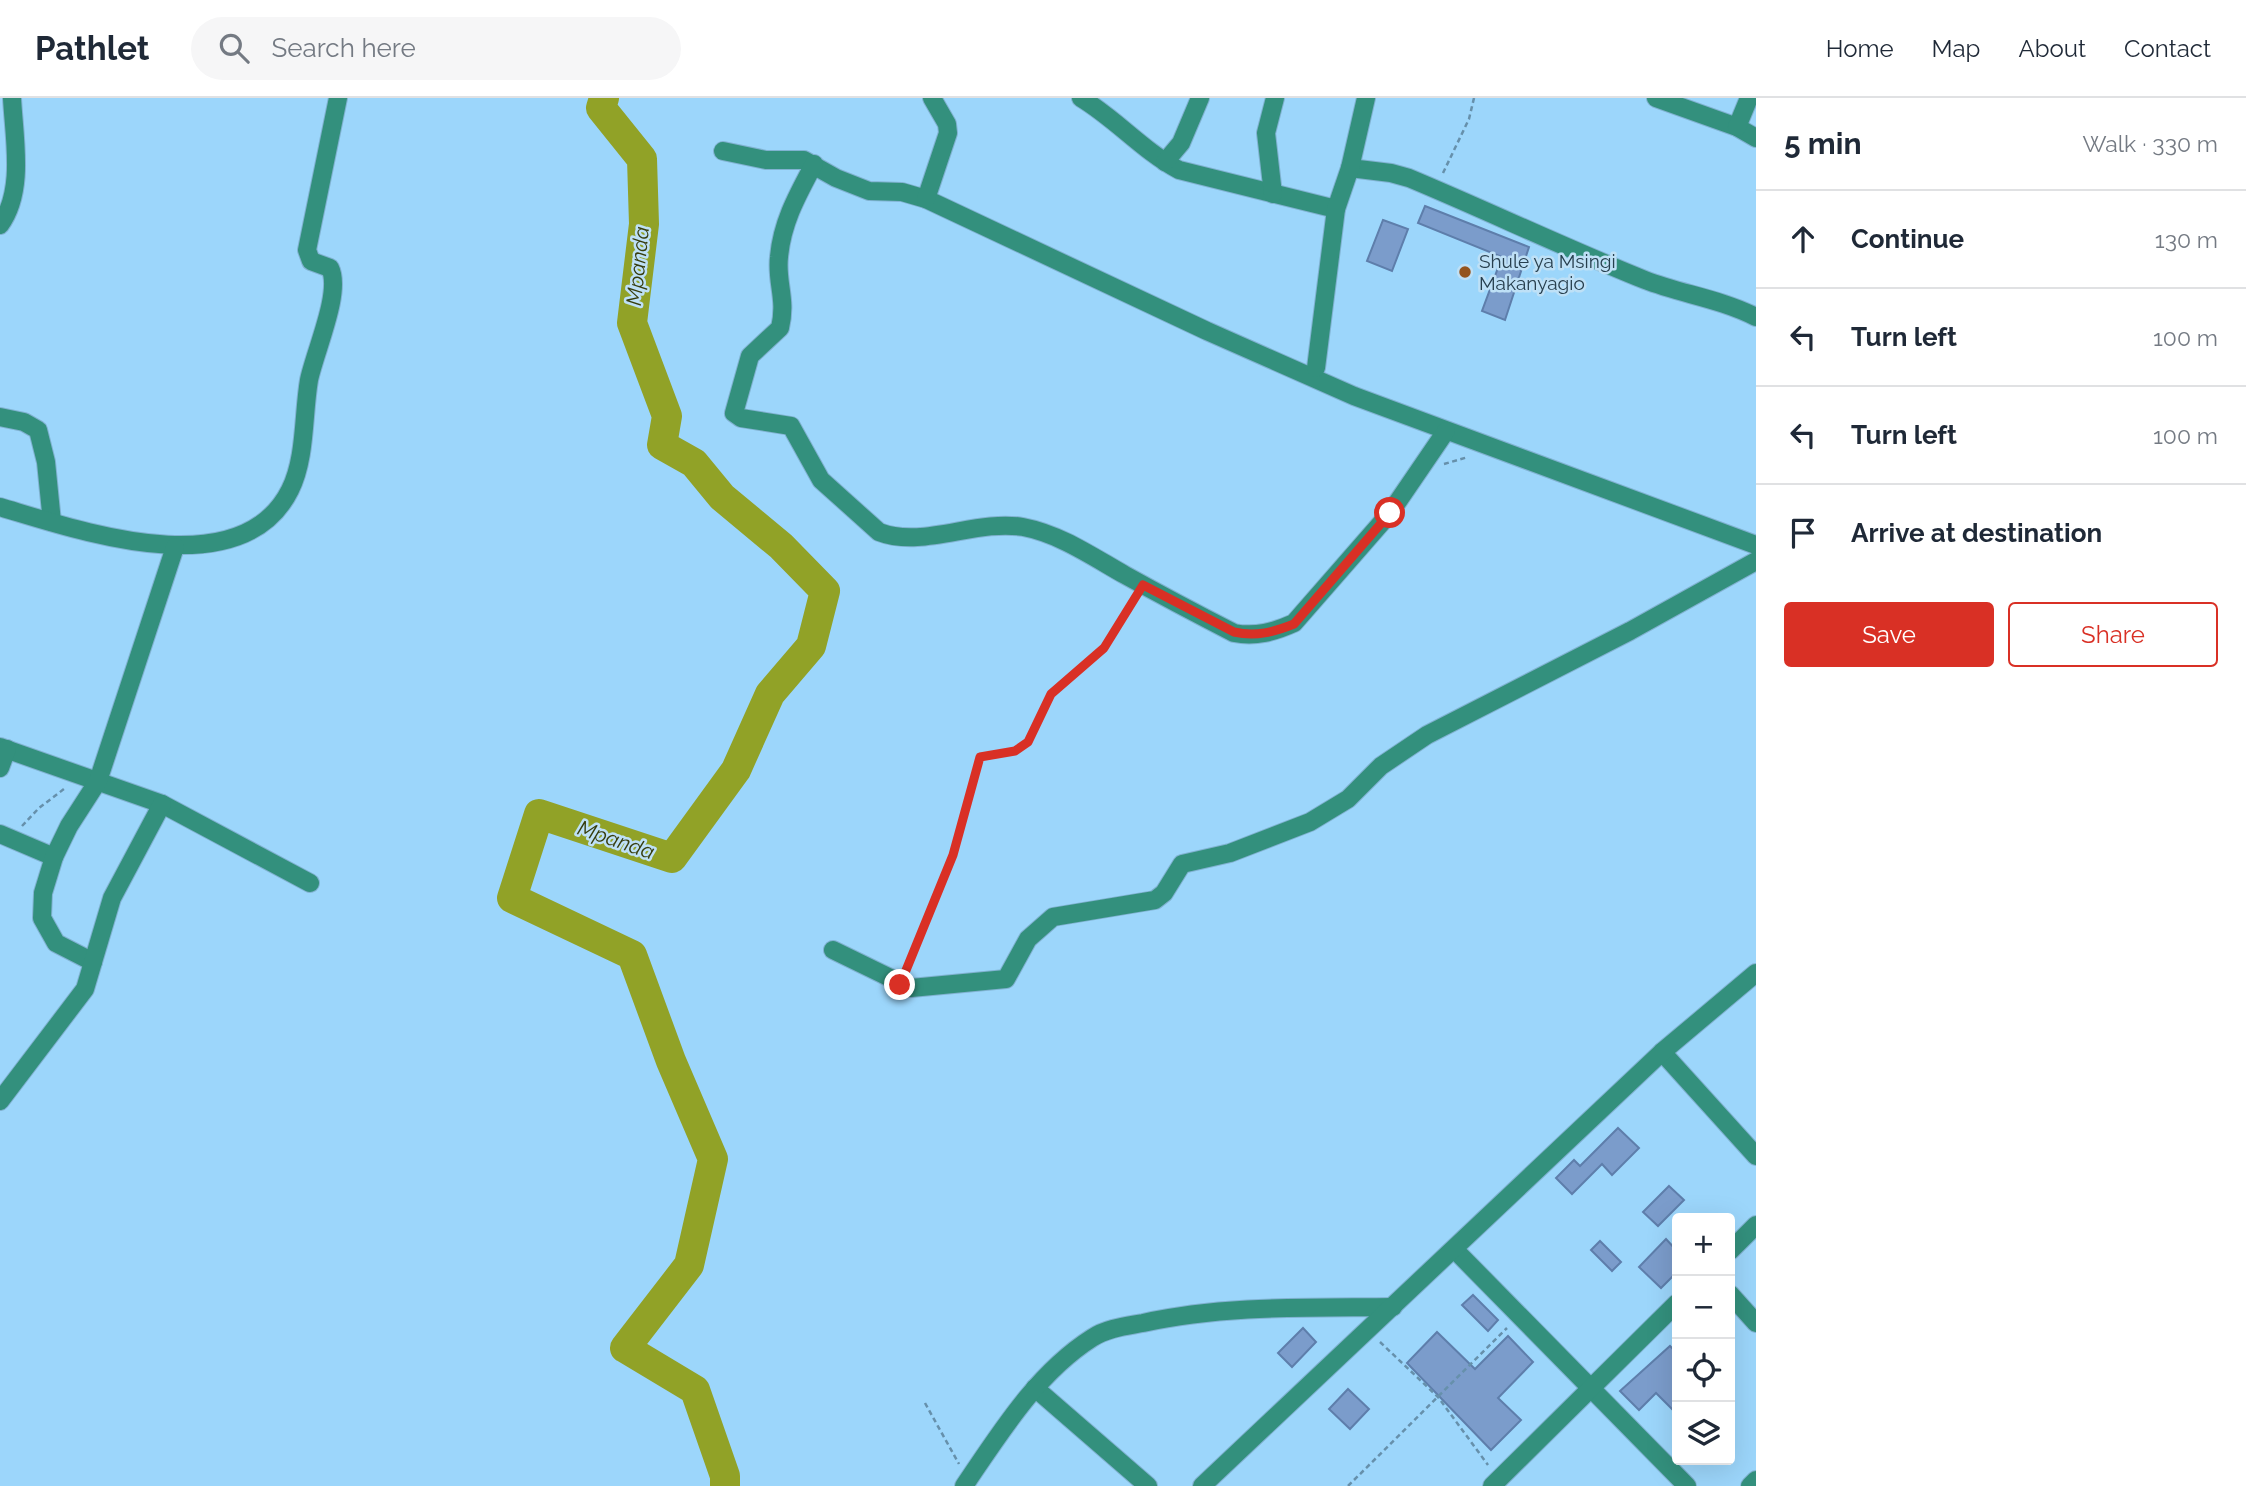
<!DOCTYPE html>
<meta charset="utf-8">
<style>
:root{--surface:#fff;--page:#f6f6f7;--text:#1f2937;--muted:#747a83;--line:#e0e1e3;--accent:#d93025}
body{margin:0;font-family:Raleway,sans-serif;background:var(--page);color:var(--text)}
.controls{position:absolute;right:21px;bottom:21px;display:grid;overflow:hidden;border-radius:7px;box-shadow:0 7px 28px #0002}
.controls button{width:63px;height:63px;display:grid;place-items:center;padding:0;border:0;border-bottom:2px solid var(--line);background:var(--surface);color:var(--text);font:35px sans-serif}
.stop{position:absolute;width:21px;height:21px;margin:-16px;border:5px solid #d93025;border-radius:50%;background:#fff}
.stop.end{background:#d93025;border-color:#fff;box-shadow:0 2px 7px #0008}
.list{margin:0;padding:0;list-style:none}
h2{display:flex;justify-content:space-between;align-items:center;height:91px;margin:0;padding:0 28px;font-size:30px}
h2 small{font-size:23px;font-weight:400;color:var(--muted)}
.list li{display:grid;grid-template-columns:46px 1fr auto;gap:21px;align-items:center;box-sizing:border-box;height:98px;padding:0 28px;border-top:2px solid var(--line)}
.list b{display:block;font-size:26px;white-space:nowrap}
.list em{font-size:23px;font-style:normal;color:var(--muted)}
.actions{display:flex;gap:14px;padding:21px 28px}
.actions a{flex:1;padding:16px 0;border:2px solid var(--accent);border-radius:7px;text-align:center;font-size:24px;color:var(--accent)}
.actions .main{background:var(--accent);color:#fff}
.icon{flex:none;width:38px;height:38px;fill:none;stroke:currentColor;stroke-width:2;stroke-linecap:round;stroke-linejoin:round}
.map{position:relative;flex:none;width:1756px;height:1388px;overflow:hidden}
header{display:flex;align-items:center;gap:42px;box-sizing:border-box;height:98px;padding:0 35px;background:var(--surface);border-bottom:2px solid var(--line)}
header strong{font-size:33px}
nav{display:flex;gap:38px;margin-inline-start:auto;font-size:24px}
.search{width:490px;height:63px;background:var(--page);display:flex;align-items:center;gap:18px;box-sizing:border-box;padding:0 24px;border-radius:38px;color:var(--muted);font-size:26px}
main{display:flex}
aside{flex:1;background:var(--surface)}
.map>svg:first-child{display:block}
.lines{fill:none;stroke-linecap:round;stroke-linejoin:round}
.river{stroke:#91a227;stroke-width:30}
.building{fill:#7b9ccb;stroke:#5e7eab;stroke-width:2}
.minor-casing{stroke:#80b2d1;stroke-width:20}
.path{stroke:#6690ab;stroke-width:2.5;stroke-dasharray:5 3.5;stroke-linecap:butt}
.minor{stroke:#33907d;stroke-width:18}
.route{stroke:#d93025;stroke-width:9}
.poi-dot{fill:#94541d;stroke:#bee0f6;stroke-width:2.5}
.labels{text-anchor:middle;stroke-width:5;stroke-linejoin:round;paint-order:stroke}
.poi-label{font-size:19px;fill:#273f4e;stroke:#bee0f6;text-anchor:start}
.water-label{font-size:21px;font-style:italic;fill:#373d0d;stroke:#bee0f6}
</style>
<header>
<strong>Pathlet</strong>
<div class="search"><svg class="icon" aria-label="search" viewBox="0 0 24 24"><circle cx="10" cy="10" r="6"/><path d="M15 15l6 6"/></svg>Search here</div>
<nav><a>Home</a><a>Map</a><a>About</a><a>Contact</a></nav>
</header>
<main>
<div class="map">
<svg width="1756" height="1388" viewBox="0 0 1756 1388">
<rect width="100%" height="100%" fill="#9cd6fb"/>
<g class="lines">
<!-- river -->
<path class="river" d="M604,0L601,10L642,61L644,126L632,225L667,318L662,347L694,365L722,399L781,448L825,493L811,548L770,596L736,672L672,760L539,716L512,800L632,857L671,963L713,1061L689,1167L625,1250L695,1292L725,1378V1388"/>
</g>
<!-- building -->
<g class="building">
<path d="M1425,108L1529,149L1505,222L1482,213L1502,159L1418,125Z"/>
<path d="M1383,122L1408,131L1392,173L1367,163Z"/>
<path d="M1618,1030L1639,1050L1612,1077L1602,1066L1572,1096L1556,1080L1574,1062L1580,1068Z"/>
<path d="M1669,1088L1684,1102L1658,1128L1643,1114Z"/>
<path d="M1666,1141L1677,1153V1174L1661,1190L1639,1169Z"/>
<path d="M1600,1143L1621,1164L1612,1173L1591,1152Z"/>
<path d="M1473,1197L1498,1222L1488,1233L1462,1207Z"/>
<path d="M1303,1230L1316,1244L1292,1269L1278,1255Z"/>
<path d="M1437,1234L1475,1271L1508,1238L1533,1264L1498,1300L1521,1322L1491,1352L1407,1265Z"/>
<path d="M1670,1248L1677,1255V1316L1656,1295L1639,1312L1620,1293Z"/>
<path d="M1348,1291L1369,1311L1350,1331L1329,1311Z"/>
</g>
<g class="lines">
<!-- minor casing -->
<g class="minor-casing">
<g id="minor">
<path d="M1081,0C1116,21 1143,53 1179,72L1336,111"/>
<path d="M1656,0L1737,29L1756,40"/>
<path d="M1737,29L1749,0"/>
<path d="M723,53L766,62H804L836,80L869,93L902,94L926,101L1207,233L1354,298L1756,447"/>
<path d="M1165,64L1181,45L1200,0"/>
<path d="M814,66C798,96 782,124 779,159C776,184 787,201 780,230L750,258L734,315L741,320L791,328L821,382L879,434C923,451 976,421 1023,429C1060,436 1093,459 1125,477C1161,497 1197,516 1234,535C1256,539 1274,534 1294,525L1390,415L1446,333"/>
<path d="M1350,70L1391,75L1409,80C1488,113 1565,150 1645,182C1681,196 1721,201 1756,219"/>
<path d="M1273,96L1266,35L1275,0"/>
<path d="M926,101L948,35L947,26L932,0"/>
<path d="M0,127C25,93 14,40 12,0"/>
<path d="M1316,270L1336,111L1350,70L1366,0"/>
<path d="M0,319L24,324L38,332L46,364L52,424"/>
<path d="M0,409C78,432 241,490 290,392C306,360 303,317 309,282C315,253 342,194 330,170L311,163L307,152L338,0"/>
<path d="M0,649L162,706L310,785"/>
<path d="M0,670L7,651"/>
<path d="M0,736L54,759"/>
<path d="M833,852L911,890L1006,881L1028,841L1053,819L1155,802L1164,795L1182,766L1230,755L1310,724L1348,701L1381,668L1427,637L1630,533L1756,463"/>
<path d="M93,864L56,845L42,820L43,795L54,759L69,728L98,683L175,449"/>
<path d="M1662,954L1756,1058"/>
<path d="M0,1003L85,891L112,800L162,706"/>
<path d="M1455,1152L1687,1388"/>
<path d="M1730,1153L1756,1127"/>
<path d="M1730,1196L1756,1225"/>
<path d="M1035,1290L1148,1388"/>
<path d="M964,1388C1000,1335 1037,1275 1092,1240C1107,1230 1127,1228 1143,1225C1225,1207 1310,1210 1393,1209"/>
<path d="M1202,1388L1662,954L1756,875"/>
<path d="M1492,1388L1677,1205"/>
<path d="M1750,1388L1756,1382"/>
</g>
</g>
<!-- path -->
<g class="path">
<path d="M1443,75L1469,21L1474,0"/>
<path d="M1444,366L1468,359"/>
<path d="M22,728L39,710L64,691"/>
<path d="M907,868L953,757L980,659L1015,653L1028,644L1051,596L1104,550L1134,502"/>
<path d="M1380,1244L1438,1299L1488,1367"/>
<path d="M925,1305L959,1366"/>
<path d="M1348,1388L1507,1230"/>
</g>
<!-- minor -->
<use href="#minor" class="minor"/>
</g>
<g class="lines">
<!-- route -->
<path class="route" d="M900,887L953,757L980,659L1015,653L1028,644L1051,596L1104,550L1143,487L1234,534C1256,539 1274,534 1294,526L1390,415"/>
</g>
<!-- markers -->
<circle class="poi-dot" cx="1465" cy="174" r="7"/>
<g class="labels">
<!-- poi labels -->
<g class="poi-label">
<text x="1479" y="170">Shule ya Msingi<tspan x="1479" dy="22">Makanyagio</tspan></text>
</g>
<!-- water labels -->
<g class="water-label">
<text transform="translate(638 168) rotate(-84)" y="7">Mpanda</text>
<text transform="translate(616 742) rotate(19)" y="7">Mpanda</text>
</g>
</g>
</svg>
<div class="controls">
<button>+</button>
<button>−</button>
<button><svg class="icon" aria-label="locate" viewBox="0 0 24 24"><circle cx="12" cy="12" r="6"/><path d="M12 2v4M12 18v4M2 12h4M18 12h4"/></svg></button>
<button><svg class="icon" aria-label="layers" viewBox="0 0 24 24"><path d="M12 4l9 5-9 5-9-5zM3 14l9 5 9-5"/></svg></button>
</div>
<div class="stop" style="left:1390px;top:415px"></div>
<div class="stop end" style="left:900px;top:887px"></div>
</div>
<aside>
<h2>5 min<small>Walk · 330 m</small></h2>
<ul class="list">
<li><svg class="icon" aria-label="ahead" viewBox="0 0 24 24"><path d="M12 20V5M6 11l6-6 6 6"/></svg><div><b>Continue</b></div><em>130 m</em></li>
<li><svg class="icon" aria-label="left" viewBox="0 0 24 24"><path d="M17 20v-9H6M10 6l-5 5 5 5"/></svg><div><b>Turn left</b></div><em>100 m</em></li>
<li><svg class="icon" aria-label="left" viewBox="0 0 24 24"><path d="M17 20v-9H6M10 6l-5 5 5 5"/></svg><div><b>Turn left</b></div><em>100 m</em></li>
<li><svg class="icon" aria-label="arrive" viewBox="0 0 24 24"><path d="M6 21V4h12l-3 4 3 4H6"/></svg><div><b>Arrive at destination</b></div></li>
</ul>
<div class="actions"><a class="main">Save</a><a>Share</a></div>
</aside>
</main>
